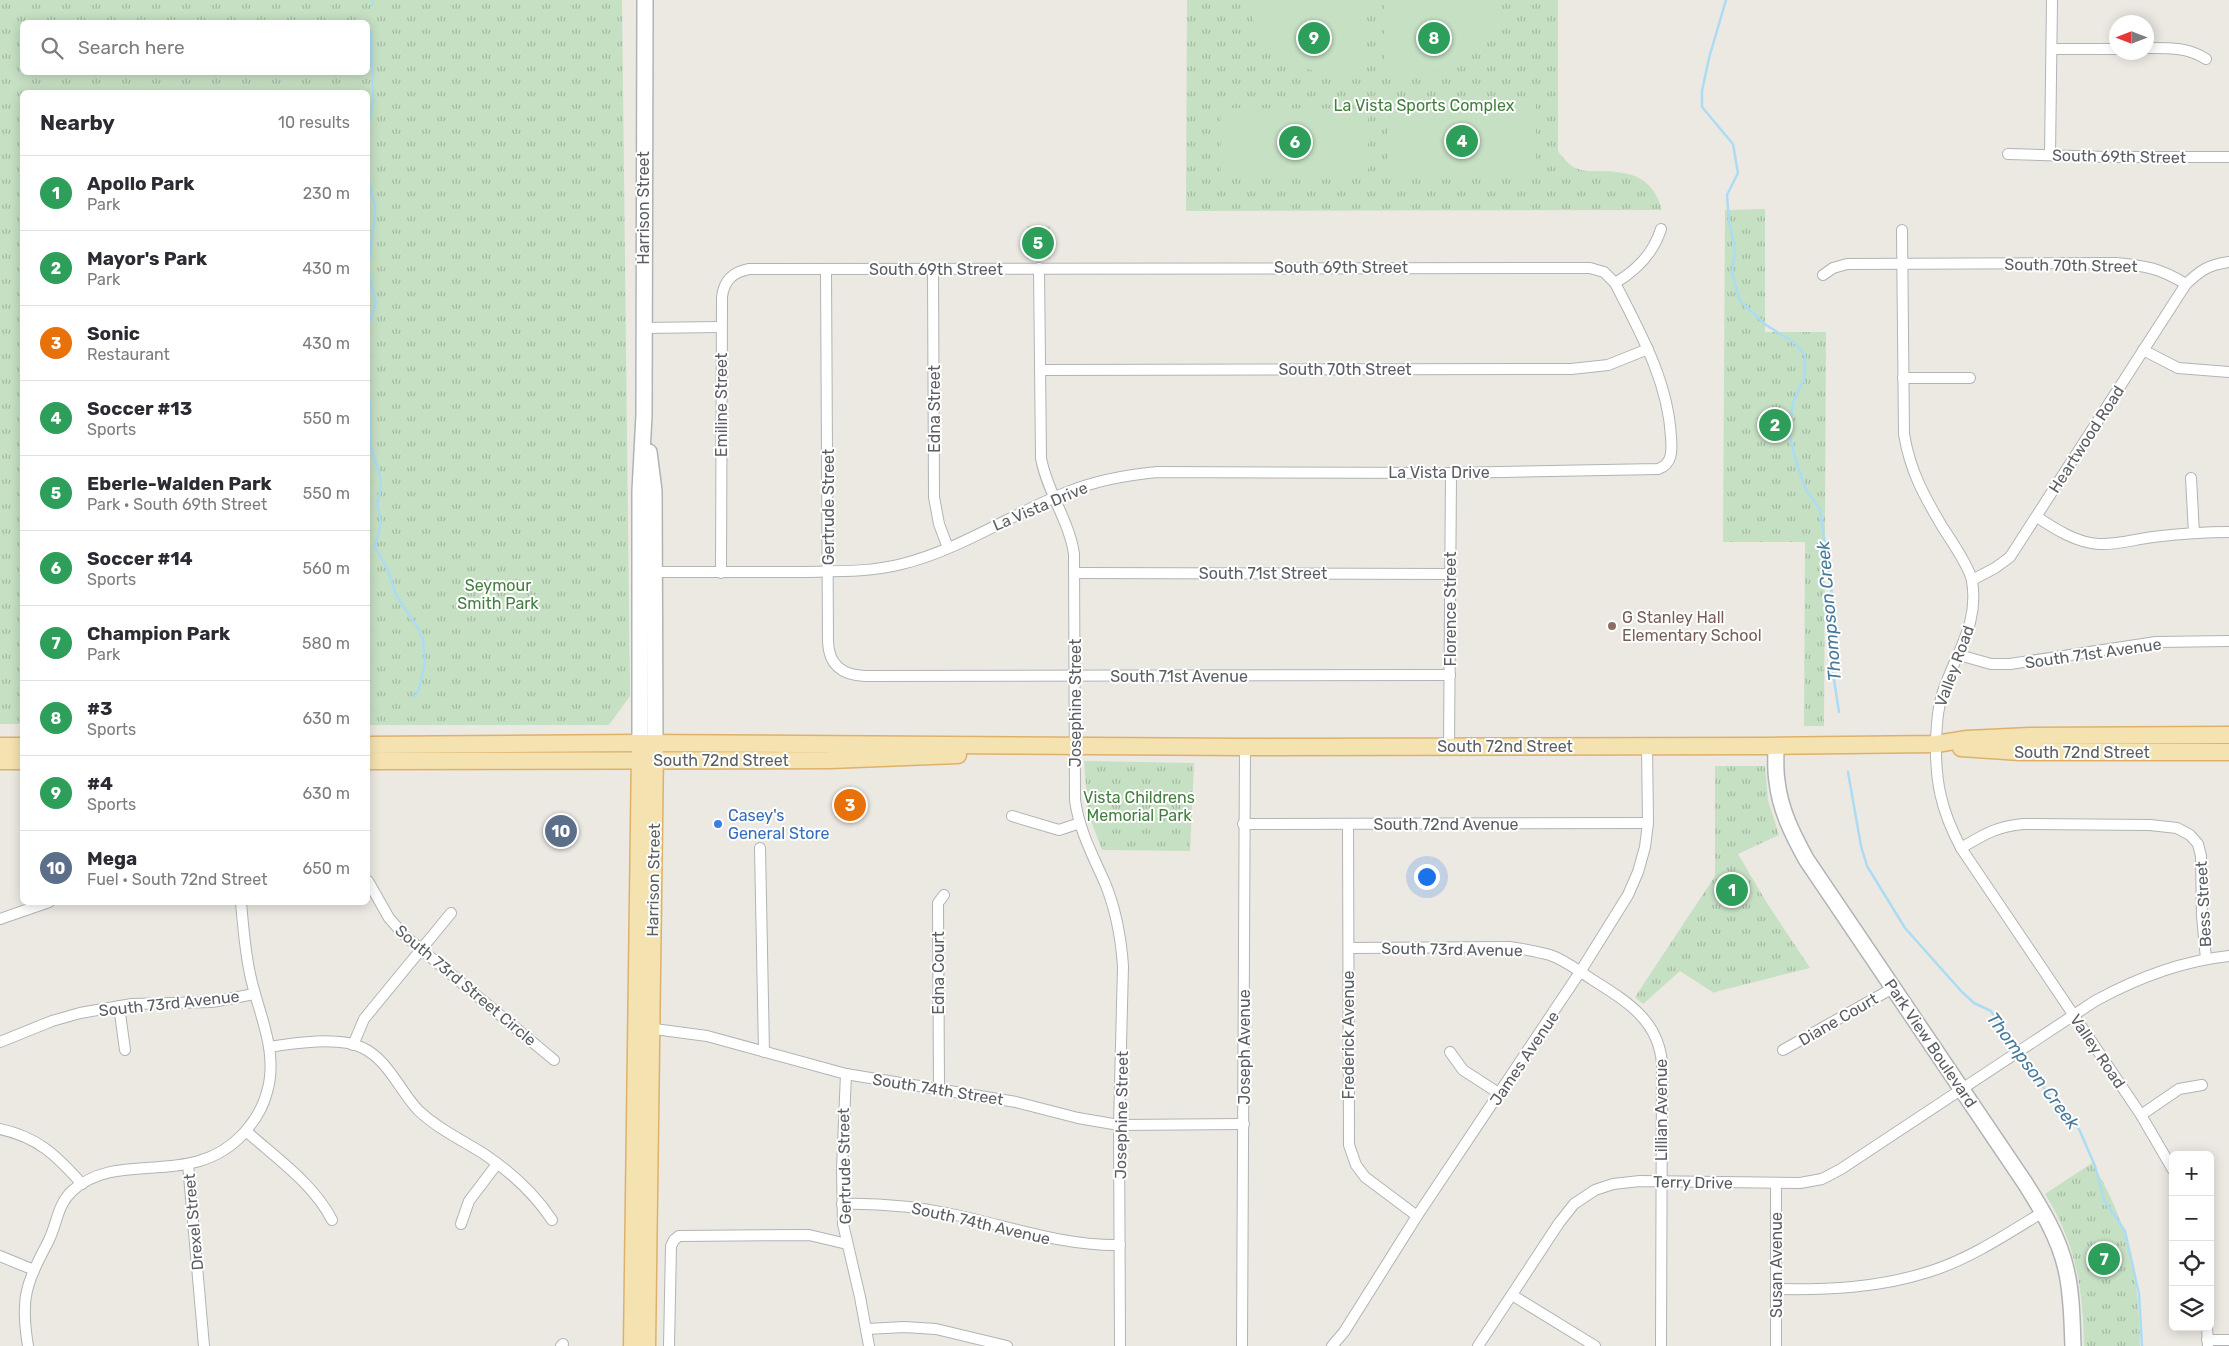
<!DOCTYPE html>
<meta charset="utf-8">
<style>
:root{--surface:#fff;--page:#f7f7f7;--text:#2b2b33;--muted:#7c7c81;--line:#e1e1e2;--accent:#d24347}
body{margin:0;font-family:Rubik,sans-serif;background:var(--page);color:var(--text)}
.controls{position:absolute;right:15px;bottom:15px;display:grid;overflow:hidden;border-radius:8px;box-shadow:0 2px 12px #0003}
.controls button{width:45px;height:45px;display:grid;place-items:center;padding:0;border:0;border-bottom:1px solid var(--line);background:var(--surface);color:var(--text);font:25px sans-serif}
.compass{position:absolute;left:2109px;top:15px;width:45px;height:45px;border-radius:50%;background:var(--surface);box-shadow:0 2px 12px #0003;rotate:270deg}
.you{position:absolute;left:1426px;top:876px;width:18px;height:18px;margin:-12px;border:4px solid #fff;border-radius:50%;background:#1a73e8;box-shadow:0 0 0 8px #1a73e833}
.badge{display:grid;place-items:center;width:32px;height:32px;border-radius:50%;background:var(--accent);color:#fff;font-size:16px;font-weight:700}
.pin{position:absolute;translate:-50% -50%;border:2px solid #fff;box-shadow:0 1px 5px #0006}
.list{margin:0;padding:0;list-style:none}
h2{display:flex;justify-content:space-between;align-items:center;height:65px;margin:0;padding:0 20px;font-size:21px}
h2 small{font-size:16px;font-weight:400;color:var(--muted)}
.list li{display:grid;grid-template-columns:32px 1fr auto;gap:15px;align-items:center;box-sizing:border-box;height:75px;padding:0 20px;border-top:1px solid var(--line)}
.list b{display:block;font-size:19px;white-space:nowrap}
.list p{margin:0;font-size:16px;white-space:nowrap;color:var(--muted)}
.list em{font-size:16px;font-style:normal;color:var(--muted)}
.icon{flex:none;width:28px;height:28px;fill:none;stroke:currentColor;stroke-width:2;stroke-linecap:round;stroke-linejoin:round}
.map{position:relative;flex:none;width:2229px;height:1346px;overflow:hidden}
.search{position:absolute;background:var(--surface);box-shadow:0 2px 12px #0003;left:20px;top:20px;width:350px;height:55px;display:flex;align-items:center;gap:12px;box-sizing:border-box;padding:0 18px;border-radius:8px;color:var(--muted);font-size:19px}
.panel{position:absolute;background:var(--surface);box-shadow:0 2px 12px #0003;left:20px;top:90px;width:350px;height:815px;border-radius:8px}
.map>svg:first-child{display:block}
.grass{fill:url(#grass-tufts);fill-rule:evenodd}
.pitch{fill:#c6e0c3}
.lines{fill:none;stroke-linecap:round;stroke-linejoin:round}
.stream{stroke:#acdcf3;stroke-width:2.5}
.street-casing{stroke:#b0b4b7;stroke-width:12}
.secondary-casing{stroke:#b0b3b6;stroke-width:18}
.primary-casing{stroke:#deb16a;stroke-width:19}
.street{stroke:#fff;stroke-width:10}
.secondary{stroke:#fff;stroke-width:15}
.primary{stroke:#f4e2b0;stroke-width:16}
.education-dot{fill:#8d6e63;stroke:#fff;stroke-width:2}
.shop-dot{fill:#3f7fe0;stroke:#fff;stroke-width:2}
.labels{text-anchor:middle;stroke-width:4;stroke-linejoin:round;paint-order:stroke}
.park-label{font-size:16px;fill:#437d3f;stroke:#fff}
.street-label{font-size:16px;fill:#5b5f62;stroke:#fff}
.education-label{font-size:16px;fill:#785e54;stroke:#fff;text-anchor:start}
.shop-label{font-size:16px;fill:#366cbe;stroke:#fff;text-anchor:start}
.water-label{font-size:18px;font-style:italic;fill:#487a9b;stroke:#fff}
</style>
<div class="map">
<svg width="2229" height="1346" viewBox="0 0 2229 1346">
<defs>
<pattern id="grass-tufts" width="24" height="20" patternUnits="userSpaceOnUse" patternTransform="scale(1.25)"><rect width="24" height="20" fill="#c6e0c3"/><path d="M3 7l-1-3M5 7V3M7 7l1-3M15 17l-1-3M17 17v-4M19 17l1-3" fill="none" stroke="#a4b9a2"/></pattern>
</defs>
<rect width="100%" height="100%" fill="#ece9e3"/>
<!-- grass -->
<g class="grass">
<path d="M0,0H622L630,696L609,725H368V92H22V724H0ZM22,22H368V72H22Z"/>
<path d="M1187,0H1558V151C1563,158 1569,166 1578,169C1585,172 1594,171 1602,171C1632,172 1653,177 1662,210L1186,211Z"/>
<path d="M1765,209V332H1826L1824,726H1804L1805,542H1723L1725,210Z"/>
<rect x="1027" y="226" width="23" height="33"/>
<path d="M1084,761L1194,763L1190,851L1102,850L1088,813Z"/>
<path d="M1715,766H1765L1768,800L1779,835L1738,854L1767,903L1810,968L1715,992L1714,993L1680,971L1643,1004L1635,997L1715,876Z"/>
<path d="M2092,1163C2129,1223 2139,1277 2140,1346H2084C2083,1289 2076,1243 2045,1194Z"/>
</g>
<!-- pitch -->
<g class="pitch">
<path d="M1245,0H1364V79C1307,77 1264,57 1245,0Z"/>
<path d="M1385,0H1504C1484,55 1442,78 1385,78Z"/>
<rect x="1388" y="104" width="148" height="74"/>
<path d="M1221,108L1368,109V175L1221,174Z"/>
</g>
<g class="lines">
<!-- stream -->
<g class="stream">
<path d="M1726,0L1709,58L1702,91V107L1733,144L1738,173L1727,195L1729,221L1735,250L1732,273L1740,301L1766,325L1795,343L1805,356V377L1793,402L1789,432L1796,462L1806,490L1820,509L1832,595L1831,660L1839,712"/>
<path d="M372,5L373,0"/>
<path d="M368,129L373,101L371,32"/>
<path d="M368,151V179L375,206V216L368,269L376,303L369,323L368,340"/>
<path d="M368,355V364"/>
<path d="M368,388L370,407V444L380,476L381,488L377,503L381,523L375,547L387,568L396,595L418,628L423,639L425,663L419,689L414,698"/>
<path d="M1848,772L1861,846L1867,866L1905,928L1962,992L1974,1003L1991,1011L2016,1048"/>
<path d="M2020,1053L2048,1094L2079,1129L2095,1166L2104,1200L2125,1231L2139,1294L2142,1346"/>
</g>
<!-- street casing -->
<g class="street-casing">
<g id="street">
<path d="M2146,48C2169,48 2187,47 2206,59"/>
<path d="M2052,49H2116"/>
<path d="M2008,154L2107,157H2229"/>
<path d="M2050,155L2052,0"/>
<path d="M1902,230L1904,434C1910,471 1924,496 1943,528C1951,540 1970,568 1972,581C1979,622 1958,650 1945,686C1938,704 1937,721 1936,739C1935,782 1941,810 1961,848L2141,1115L2173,1170"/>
<path d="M1039,268L1041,458C1047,492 1069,520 1074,554L1075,800C1079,830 1093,856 1105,883C1116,910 1121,937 1123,966L1119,1125L1120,1346"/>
<path d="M826,269L828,642C829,665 842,675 865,676L1450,675"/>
<path d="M933,269L934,497L939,524L948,548"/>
<path d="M1823,275L1833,268L1847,264L2116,263C2147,266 2159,268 2186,284"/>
<path d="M1615,283C1637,270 1653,254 1661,229"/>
<path d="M643,328L721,327"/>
<path d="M2143,350L2178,368L2229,372"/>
<path d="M1040,370L1571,369L1608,365L1648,349"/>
<path d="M1903,378H1970"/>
<path d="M2191,478L2194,533"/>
<path d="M2037,517C2055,529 2077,543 2099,544C2118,545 2135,539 2153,537C2178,534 2203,532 2229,532"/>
<path d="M649,572C698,572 747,572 796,572C831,571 867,573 902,564C959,550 1010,515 1065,493C1094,481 1125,475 1157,472L1451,473L1658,469C1673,464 1672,450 1671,437C1668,381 1640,332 1615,283L1604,272L1590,268L749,269C733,272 724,280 722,297L721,573"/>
<path d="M1075,573L1450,574"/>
<path d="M1972,580L1995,568L2010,557L2186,284C2201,270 2208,265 2229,262"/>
<path d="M1959,655L1991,664H2010L2156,642L2229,641"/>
<path d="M1449,746L1451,473"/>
<path d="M1012,816L1059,830L1080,823"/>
<path d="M1243,824L1648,823"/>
<path d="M1348,825L1349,1145L1356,1165L1365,1177L1417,1216"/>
<path d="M760,848L764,1052"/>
<path d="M1961,848C1985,834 1995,827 2023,824L2150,825L2177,828L2190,835L2198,844L2201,856L2202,916L2206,959"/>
<path d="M368,881L389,918L404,935L554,1060"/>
<path d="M0,919L49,902"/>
<path d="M1349,948L1509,947C1523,949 1536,951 1550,955C1565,960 1580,972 1593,980C1626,1001 1659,1020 1662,1064L1661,1346"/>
<path d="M119,1006L125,1050"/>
<path d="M647,1028L707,1036L846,1074L1016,1102L1078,1118L1119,1125L1244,1124"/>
<path d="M0,1042L52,1021L80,1013L132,1004L212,1002L254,994"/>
<path d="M353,1045L364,1019L451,913"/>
<path d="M269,1047C294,1043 340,1036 363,1048C388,1060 400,1091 418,1110C438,1129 462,1140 484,1154C511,1172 534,1193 552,1220"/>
<path d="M1783,1050L1893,988"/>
<path d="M1450,1052L1463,1070L1500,1094"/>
<path d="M846,1074L842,1169L843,1224L860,1297L869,1346"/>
<path d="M939,1088L938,903L944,895"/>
<path d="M2141,1115L2179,1089L2202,1085"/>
<path d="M0,1129C38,1137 57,1156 82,1184"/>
<path d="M246,1131C276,1158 313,1183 332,1220"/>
<path d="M188,1164L204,1346"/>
<path d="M842,1204C881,1203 918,1207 956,1215C1011,1227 1063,1246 1120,1245"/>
<path d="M461,1224L469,1201L497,1164"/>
<path d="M0,1256L34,1270"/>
<path d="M1776,1289C1828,1290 1878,1288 1928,1272C1968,1260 2007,1234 2043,1212"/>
<path d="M1512,1295L1595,1346"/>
<path d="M2207,1327L2208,1346"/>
<path d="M867,1329L904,1327L936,1329L1007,1346"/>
<path d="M2207,1340H2229"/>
<path d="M28,1346C20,1298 26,1284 48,1242C57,1225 57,1205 72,1191C120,1148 191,1190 243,1134C254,1122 263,1108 267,1092C279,1051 258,1013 250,974C245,951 243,926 241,902"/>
<path d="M561,1346L563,1344"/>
<path d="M669,1346L671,1246L674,1240L679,1236L809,1235L847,1244"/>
<path d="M1242,1346L1245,747"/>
<path d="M1332,1346L1344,1332L1417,1216L1580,972L1628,895L1638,872L1645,847L1648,823L1647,745"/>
<path d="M1478,1346L1559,1223L1574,1204L1595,1190L1613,1184L1640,1181L1800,1183L1822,1179L1841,1169L2095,1001C2137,978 2181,961 2229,956"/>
<path d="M1776,1346V1184"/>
</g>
</g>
<!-- secondary casing -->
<g class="secondary-casing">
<g id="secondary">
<path d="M649,452L654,491L655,743"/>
<path d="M640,743V491L644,415L645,0"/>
<path d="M1776,746C1776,757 1775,770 1777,781C1780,810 1793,835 1806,859L2025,1183C2042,1210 2059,1238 2066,1269C2072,1294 2072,1321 2073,1346"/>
</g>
</g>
<!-- primary casing -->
<g class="primary-casing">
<g id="primary">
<path d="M368,745L640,743L1245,747L1767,746L1936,744L1967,739L2030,736L2229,735"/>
<path d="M0,746H22"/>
<path d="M1961,748L2020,752H2229"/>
<path d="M0,761H22"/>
<path d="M368,761L830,760L958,755"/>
<path d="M632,1346L640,750"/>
<path d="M647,1346L655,748"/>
</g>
</g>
<!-- street -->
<use href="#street" class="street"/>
<!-- secondary -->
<use href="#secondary" class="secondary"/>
<!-- primary -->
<use href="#primary" class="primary"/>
</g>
<!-- markers -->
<circle class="education-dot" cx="1612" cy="626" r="5"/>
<circle class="shop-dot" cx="718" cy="824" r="5"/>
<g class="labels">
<!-- park labels -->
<g class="park-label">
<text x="1424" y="111">La Vista Sports Complex</text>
<text x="498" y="591">Seymour<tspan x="498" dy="18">Smith Park</tspan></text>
<text x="1139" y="803">Vista Childrens<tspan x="1139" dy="18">Memorial Park</tspan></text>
</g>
<!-- street labels -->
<g class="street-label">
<text transform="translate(2119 156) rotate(1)" y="6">South 69th Street</text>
<text transform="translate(643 208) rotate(-90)" y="6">Harrison Street</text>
<text transform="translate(2071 265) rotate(1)" y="6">South 70th Street</text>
<text x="1341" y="273">South 69th Street</text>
<text x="936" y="275">South 69th Street</text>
<text x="1345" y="375">South 70th Street</text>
<text transform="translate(721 405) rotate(-90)" y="6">Emiline Street</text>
<text transform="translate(934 409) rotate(-90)" y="6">Edna Street</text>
<text transform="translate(2086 439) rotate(-57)" y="6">Heartwood Road</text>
<text x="1439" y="478">La Vista Drive</text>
<text transform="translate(1040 506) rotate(-23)" y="6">La Vista Drive</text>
<text transform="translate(828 507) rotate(-90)" y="6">Gertrude Street</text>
<text x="1263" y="579">South 71st Street</text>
<text transform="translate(1450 609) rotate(-90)" y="6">Florence Street</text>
<text transform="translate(2093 653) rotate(-8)" y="6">South 71st Avenue</text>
<text transform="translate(1954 666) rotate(-70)" y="6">Valley Road</text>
<text x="1179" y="682">South 71st Avenue</text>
<text transform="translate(1075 703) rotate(-90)" y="6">Josephine Street</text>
<text x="1505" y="752">South 72nd Street</text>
<text x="2082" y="758">South 72nd Street</text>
<text x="721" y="766">South 72nd Street</text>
<text x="1446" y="830">South 72nd Avenue</text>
<text transform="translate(653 880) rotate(-89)" y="6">Harrison Street</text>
<text transform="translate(2203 904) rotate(-93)" y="6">Bess Street</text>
<text transform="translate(1452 949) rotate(1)" y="6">South 73rd Avenue</text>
<text transform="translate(938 973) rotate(-90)" y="6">Edna Court</text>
<text transform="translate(466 985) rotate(40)" y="6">South 73rd Street Circle</text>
<text transform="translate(169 1003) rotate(-6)" y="6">South 73rd Avenue</text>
<text transform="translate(1838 1019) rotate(-30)" y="6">Diane Court</text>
<text transform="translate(1348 1035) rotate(-90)" y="6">Frederick Avenue</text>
<text transform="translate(1931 1043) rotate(56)" y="6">Park View Boulevard</text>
<text transform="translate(1244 1047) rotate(-90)" y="6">Joseph Avenue</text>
<text transform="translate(2098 1051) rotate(56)" y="6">Valley Road</text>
<text transform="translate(1524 1058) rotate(-56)" y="6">James Avenue</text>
<text transform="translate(938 1089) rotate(9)" y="6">South 74th Street</text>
<text transform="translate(1661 1110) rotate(-90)" y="6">Lillian Avenue</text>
<text transform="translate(1121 1115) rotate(-89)" y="6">Josephine Street</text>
<text transform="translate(844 1166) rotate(-91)" y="6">Gertrude Street</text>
<text transform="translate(1693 1182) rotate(1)" y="6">Terry Drive</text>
<text transform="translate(193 1222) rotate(-95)" y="6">Drexel Street</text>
<text transform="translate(981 1223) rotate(13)" y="6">South 74th Avenue</text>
<text transform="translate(1776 1265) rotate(-90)" y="6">Susan Avenue</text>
</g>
<!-- education labels -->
<g class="education-label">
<text x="1622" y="623">G Stanley Hall<tspan x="1622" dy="18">Elementary School</tspan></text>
</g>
<!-- shop labels -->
<g class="shop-label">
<text x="728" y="821">Casey's<tspan x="728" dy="18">General Store</tspan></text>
</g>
<!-- water labels -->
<g class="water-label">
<text transform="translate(1829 611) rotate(-95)" y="6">Thompson Creek</text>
<text transform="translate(2033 1071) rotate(53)" y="6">Thompson Creek</text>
</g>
</g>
</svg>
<div class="controls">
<button>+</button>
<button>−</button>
<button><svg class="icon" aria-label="locate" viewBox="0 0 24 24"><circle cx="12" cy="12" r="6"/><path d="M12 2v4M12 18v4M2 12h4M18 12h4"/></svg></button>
<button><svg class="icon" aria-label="layers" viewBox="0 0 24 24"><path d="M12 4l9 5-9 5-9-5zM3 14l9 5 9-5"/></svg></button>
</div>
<svg class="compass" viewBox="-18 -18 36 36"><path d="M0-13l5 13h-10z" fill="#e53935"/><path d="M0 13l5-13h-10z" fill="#7c7c81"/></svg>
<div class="you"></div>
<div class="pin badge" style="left:1732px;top:890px;background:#2e9e5b">1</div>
<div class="pin badge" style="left:1775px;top:425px;background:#2e9e5b">2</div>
<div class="pin badge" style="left:850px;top:805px;background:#e8710a">3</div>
<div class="pin badge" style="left:1462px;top:141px;background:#2e9e5b">4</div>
<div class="pin badge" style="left:1038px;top:243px;background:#2e9e5b">5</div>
<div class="pin badge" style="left:1295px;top:142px;background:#2e9e5b">6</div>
<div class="pin badge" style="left:2104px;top:1259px;background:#2e9e5b">7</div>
<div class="pin badge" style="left:1434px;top:38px;background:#2e9e5b">8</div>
<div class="pin badge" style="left:1314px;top:38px;background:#2e9e5b">9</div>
<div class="pin badge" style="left:561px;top:831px;background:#5c6f8a">10</div>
<div class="search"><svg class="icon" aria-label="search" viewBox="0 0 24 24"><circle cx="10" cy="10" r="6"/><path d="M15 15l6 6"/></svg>Search here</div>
<section class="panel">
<h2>Nearby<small>10 results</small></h2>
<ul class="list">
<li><span class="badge" style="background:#2e9e5b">1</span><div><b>Apollo Park</b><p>Park</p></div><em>230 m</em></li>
<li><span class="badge" style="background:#2e9e5b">2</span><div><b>Mayor's Park</b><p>Park</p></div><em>430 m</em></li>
<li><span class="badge" style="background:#e8710a">3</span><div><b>Sonic</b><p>Restaurant</p></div><em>430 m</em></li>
<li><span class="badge" style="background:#2e9e5b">4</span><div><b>Soccer #13</b><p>Sports</p></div><em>550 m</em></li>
<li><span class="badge" style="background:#2e9e5b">5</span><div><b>Eberle-Walden Park</b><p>Park · South 69th Street</p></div><em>550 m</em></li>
<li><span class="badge" style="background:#2e9e5b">6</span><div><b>Soccer #14</b><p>Sports</p></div><em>560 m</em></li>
<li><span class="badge" style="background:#2e9e5b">7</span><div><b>Champion Park</b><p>Park</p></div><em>580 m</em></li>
<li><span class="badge" style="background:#2e9e5b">8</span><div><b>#3</b><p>Sports</p></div><em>630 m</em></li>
<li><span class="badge" style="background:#2e9e5b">9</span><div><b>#4</b><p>Sports</p></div><em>630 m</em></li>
<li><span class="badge" style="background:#5c6f8a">10</span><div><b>Mega</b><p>Fuel · South 72nd Street</p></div><em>650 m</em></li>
</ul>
</section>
</div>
